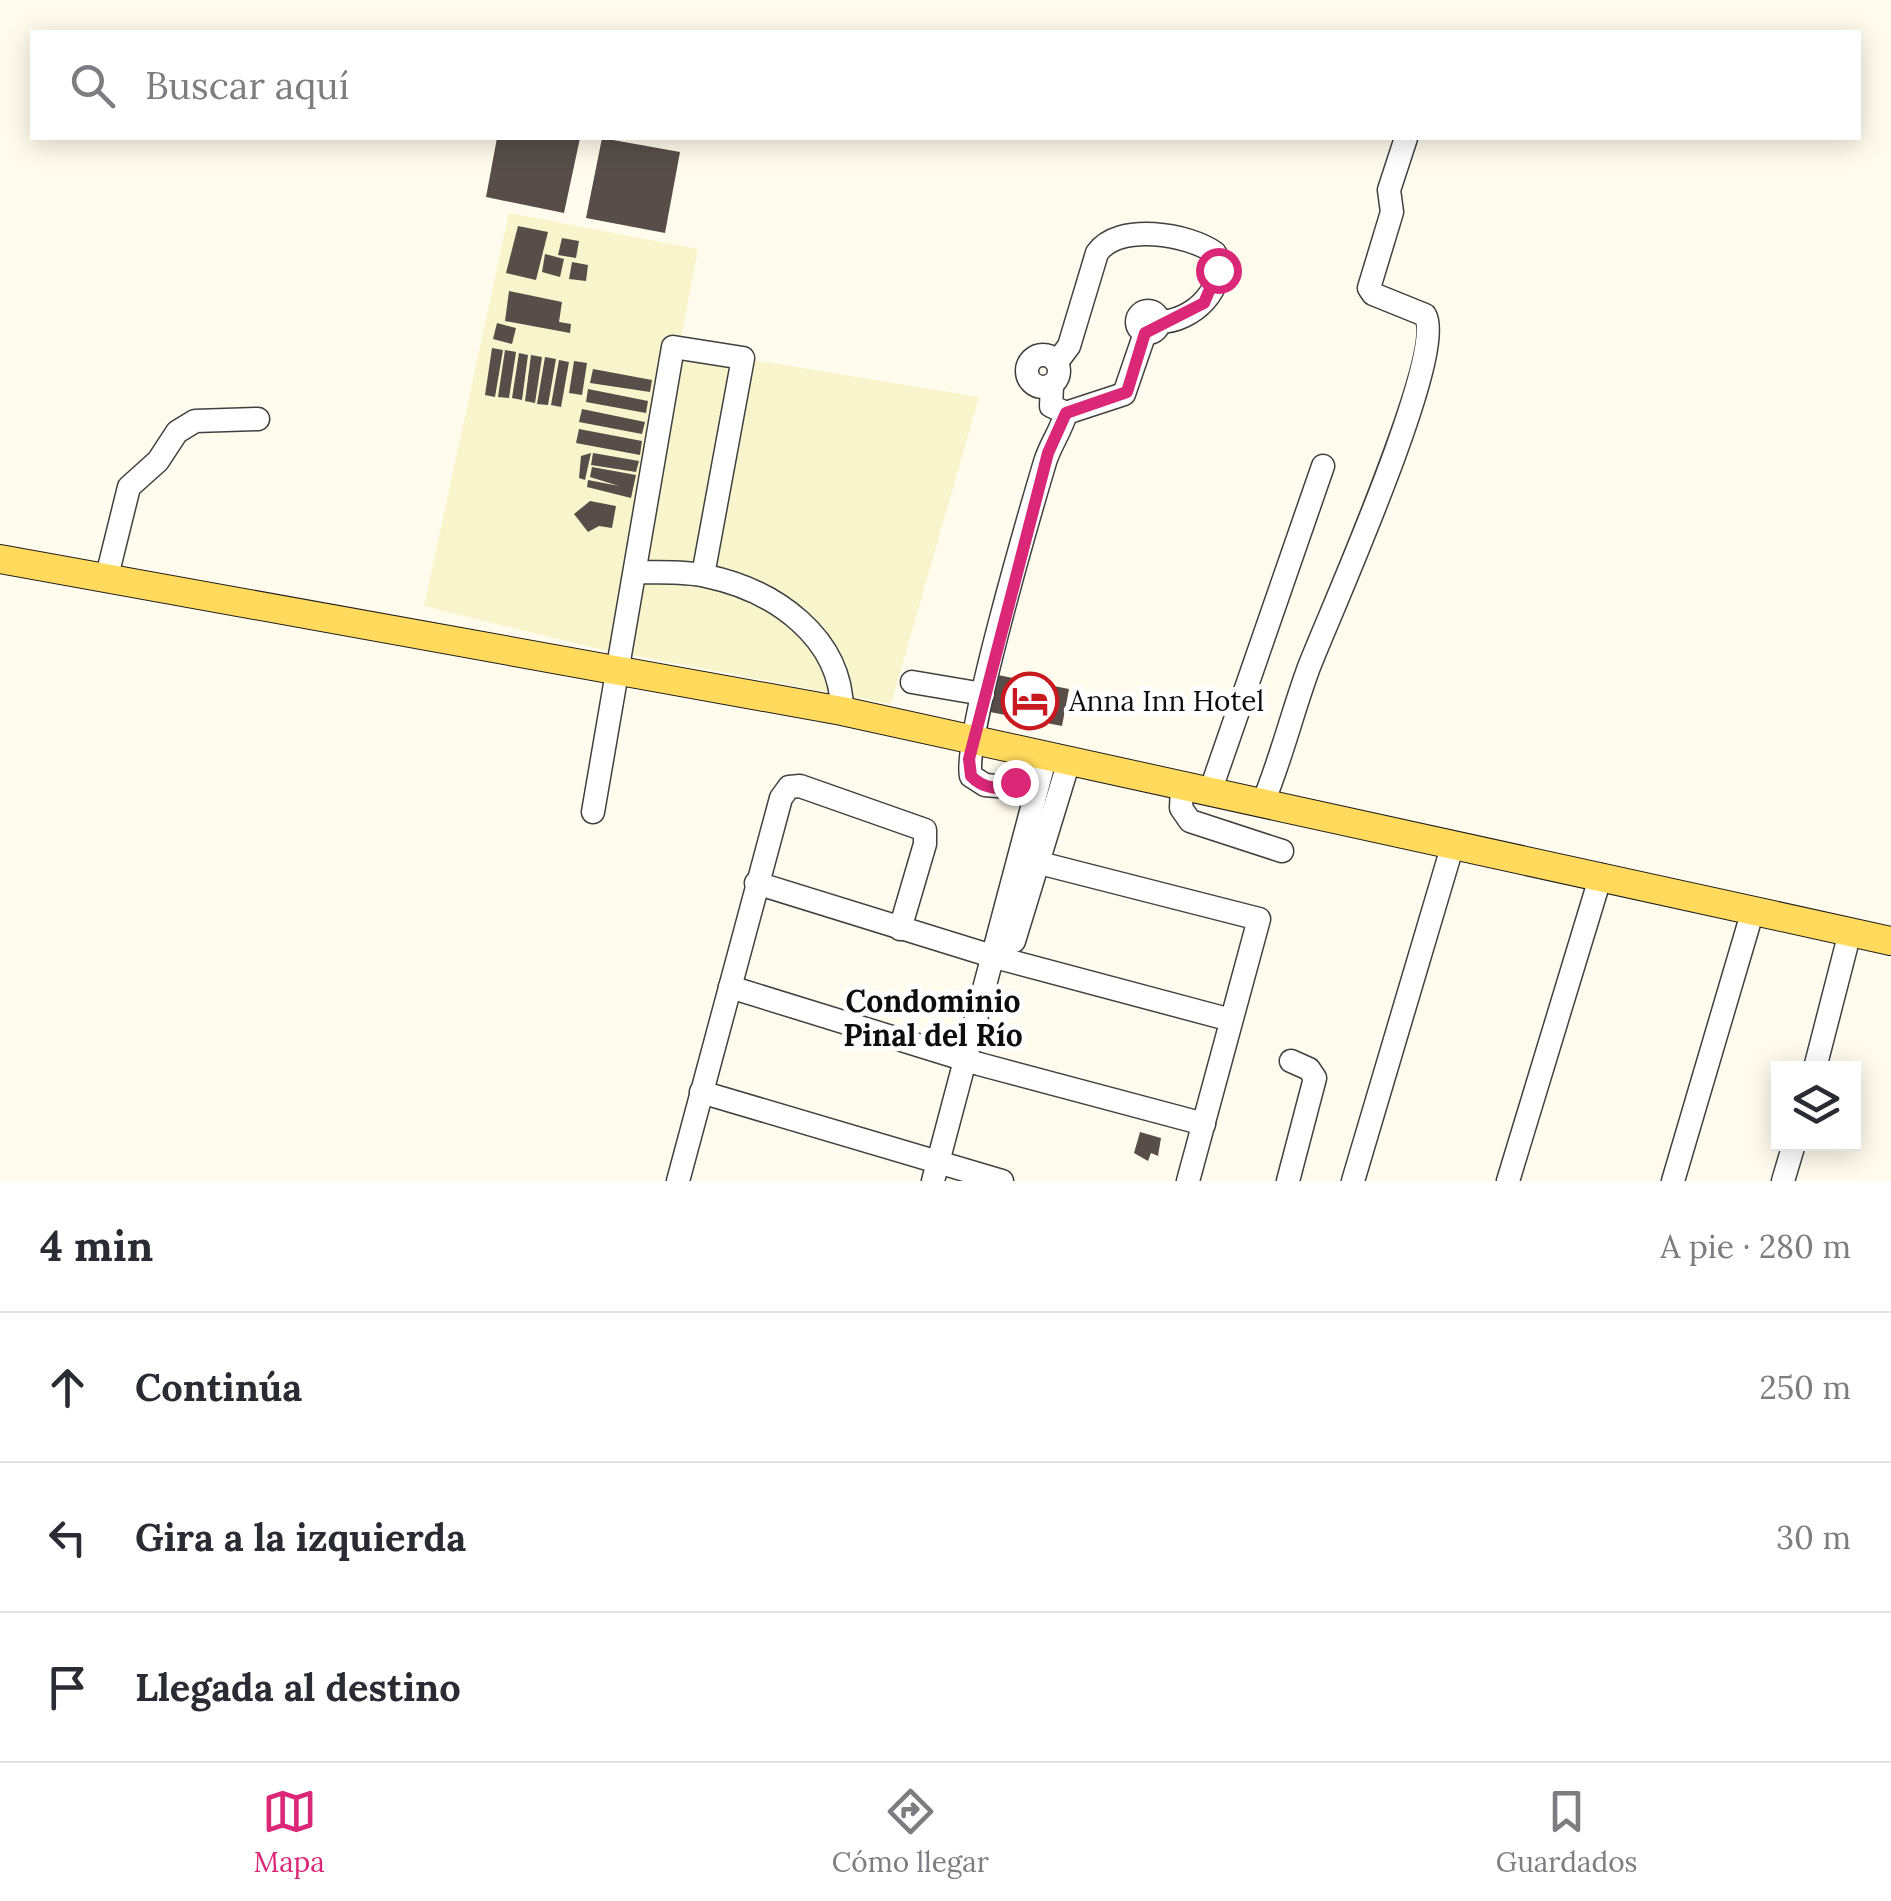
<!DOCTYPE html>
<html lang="es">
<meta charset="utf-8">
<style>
:root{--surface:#fff;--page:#f7f7f7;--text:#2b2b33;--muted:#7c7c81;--line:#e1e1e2;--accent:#db2777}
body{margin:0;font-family:Lora,serif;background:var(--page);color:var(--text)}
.controls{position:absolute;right:30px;bottom:30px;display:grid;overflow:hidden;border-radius:0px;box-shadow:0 5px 25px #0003}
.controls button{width:90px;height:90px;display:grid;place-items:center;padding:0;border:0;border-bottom:2px solid var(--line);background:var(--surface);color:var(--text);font:50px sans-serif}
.stop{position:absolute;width:30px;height:30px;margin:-22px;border:8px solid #db2777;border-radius:50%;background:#fff}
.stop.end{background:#db2777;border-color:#fff;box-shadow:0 2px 10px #0008}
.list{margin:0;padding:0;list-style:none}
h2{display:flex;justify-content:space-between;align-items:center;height:130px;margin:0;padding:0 40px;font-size:42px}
h2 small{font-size:32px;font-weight:400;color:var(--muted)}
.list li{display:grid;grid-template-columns:65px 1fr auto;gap:30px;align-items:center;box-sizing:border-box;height:150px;padding:0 40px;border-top:2px solid var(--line)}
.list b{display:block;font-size:38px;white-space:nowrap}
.list em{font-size:32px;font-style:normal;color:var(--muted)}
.icon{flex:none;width:55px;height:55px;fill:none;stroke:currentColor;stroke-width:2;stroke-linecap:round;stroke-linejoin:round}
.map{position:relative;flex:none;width:1891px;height:1181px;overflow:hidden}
.search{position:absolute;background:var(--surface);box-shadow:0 5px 25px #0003;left:30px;right:30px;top:30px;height:110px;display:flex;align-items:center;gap:25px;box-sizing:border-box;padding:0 35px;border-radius:0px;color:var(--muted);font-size:38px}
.sheet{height:580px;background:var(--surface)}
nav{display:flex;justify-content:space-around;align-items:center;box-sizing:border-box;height:140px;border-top:2px solid var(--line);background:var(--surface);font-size:28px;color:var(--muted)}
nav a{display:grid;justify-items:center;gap:5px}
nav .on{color:var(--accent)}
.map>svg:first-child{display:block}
.farmland{fill:#f8f4cb}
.building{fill:#574e49}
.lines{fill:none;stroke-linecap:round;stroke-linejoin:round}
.minor-casing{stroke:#404040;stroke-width:25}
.major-casing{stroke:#1e1e1e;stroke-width:30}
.minor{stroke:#fff;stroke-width:22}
.major{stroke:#ffda5d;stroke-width:28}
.route{stroke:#db2777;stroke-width:12}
.labels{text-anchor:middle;stroke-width:10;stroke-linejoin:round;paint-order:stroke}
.poi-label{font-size:28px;fill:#0d0d0d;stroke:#fff;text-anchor:start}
.neighbourhood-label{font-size:30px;font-weight:bold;fill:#0d0d0d;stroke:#fff}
</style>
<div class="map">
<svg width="1891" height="1181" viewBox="0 0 1891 1181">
<rect width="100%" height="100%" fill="#fffced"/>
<!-- farmland -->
<path class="farmland" d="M509,213L698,249L679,348L979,397L891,704L599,649L424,606Z"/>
<!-- building -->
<g class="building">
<path d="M497,138H580L564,213L486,197Z"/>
<path d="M602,138L680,152L665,233L586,218Z"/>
<path d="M518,226L548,232L536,280L506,273Z"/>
<path d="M562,238L579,241L576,258L558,255Z"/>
<path d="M545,254L564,259L560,277L542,272Z"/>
<path d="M572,262L588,265L586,281L569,279Z"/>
<path d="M509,291L562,302L559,322L571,324L570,333L505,321Z"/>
<path d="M497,323L516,328L512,344L493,339Z"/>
<path d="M492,348L503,350L495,397L485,395Z"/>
<path d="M505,350L516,352L509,398L498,397Z"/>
<path d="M519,353L528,355L522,400L512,398Z"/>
<path d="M531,355L542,357L535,403L525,401Z"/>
<path d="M545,357L556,359L548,405L537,404Z"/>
<path d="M559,360L569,362L561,407L551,405Z"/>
<path d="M574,361L587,363L582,395L569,393Z"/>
<path d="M593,369L652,380L650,392L590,383Z"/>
<path d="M588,389L648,401L646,413L586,402Z"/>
<path d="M582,409L645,422L642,434L579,422Z"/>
<path d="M579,429L642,441L640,455L576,443Z"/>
<path d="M591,453L585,480L579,478L581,456Z"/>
<path d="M593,453L639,461L636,472L591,465Z"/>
<path d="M592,467L636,475L631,498L587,487L588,480L619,486L590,477Z"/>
<path d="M590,501L616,506L612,528L599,526L588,532L574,514Z"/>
<path d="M998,675L1069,689L1062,726L990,712Z"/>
<path d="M1140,1132L1161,1138L1158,1156L1151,1153L1148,1161L1134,1153Z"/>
</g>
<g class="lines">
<!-- minor casing -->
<g class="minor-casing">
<g id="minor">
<circle cx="1148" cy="322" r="11"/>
<circle cx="1043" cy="371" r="16"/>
<path d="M1057,362L1069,346L1097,253C1118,222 1189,234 1215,253C1229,288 1192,322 1159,322"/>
<path d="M1052,386L1051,406L1066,413L1124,394L1145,333"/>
<path d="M637,572C659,573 684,571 706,576C774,590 842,637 842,711"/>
<path d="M106,580L129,487L158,461L177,432L195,421L258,419"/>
<path d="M912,682L983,694"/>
<path d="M1027,751L1020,775L1009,787L985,785L971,776C962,744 1031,509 1045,462C1050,445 1061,431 1066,413"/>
<path d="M1182,787L1181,808L1190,821L1282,851"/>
<path d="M1210,792L1323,466"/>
<path d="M1262,805C1281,760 1292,713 1309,667C1329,615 1448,352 1425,315L1373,294L1369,288L1392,212L1389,190L1406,138"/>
<path d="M593,812L673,347L743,358L703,575"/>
<path d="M1020,858L1259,919L1188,1181"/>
<path d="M756,883L995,957L1231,1020"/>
<path d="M1014,941L1069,761"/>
<path d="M730,987L979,1064L1204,1124"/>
<path d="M1815,1068L1850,932"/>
<path d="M701,1092L1002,1181"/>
<path d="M678,1181L781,798L789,787L800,786L925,830V844L900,929"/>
<path d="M933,1181L1046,755"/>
<path d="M1288,1181L1315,1078L1309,1069L1291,1061"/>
<path d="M1353,1181L1453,844"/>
<path d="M1508,1181L1601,875"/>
<path d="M1673,1181L1753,910"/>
<path d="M1783,1181L1794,1144"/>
</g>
</g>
<!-- major casing -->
<g class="major-casing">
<path id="major" d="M0,559L842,711L1891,941"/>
</g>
<!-- minor -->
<use href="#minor" class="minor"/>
<!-- major -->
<use href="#major" class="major"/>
</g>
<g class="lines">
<!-- route -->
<path class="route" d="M1015,782C1001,792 982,788 971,776L969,759L1048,453L1066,413L1127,392L1145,333L1204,303L1218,270"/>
</g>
<!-- icons -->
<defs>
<g id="hotel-ring" transform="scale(2.875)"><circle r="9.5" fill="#fff" stroke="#c91920" stroke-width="1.5"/><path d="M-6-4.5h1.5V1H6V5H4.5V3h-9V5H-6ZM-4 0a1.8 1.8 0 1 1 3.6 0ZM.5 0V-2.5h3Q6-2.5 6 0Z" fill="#c91920"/></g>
</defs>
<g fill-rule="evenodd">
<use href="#hotel-ring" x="1030" y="701"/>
</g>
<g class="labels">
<!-- poi labels -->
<g class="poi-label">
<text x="1069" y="711">Anna Inn Hotel</text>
</g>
<!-- neighbourhood labels -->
<g class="neighbourhood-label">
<text x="933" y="1012">Condominio<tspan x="933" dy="34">Pinal del Río</tspan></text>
</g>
</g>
</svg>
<div class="controls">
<button><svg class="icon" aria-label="layers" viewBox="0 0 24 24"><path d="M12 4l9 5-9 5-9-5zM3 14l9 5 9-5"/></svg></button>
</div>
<div class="stop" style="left:1218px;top:270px"></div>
<div class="stop end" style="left:1015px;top:782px"></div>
<div class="search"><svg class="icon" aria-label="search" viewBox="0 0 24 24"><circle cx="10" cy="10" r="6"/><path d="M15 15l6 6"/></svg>Buscar aquí</div>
</div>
<section class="sheet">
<h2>4 min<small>A pie · 280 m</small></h2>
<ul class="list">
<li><svg class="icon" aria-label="ahead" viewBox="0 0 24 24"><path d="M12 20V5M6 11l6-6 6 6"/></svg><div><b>Continúa</b></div><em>250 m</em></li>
<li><svg class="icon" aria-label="left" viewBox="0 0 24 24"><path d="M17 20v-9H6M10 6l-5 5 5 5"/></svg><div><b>Gira a la izquierda</b></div><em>30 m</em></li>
<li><svg class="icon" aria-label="arrive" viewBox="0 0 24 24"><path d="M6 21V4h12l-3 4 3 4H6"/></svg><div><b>Llegada al destino</b></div></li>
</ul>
</section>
<nav>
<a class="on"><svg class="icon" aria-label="map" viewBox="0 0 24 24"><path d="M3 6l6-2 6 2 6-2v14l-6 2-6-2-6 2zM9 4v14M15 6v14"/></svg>Mapa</a>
<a><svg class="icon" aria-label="directions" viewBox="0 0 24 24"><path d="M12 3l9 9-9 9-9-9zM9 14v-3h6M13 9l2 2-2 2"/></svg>Cómo llegar</a>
<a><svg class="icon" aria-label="saved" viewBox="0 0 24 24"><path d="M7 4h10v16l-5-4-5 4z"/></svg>Guardados</a>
</nav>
